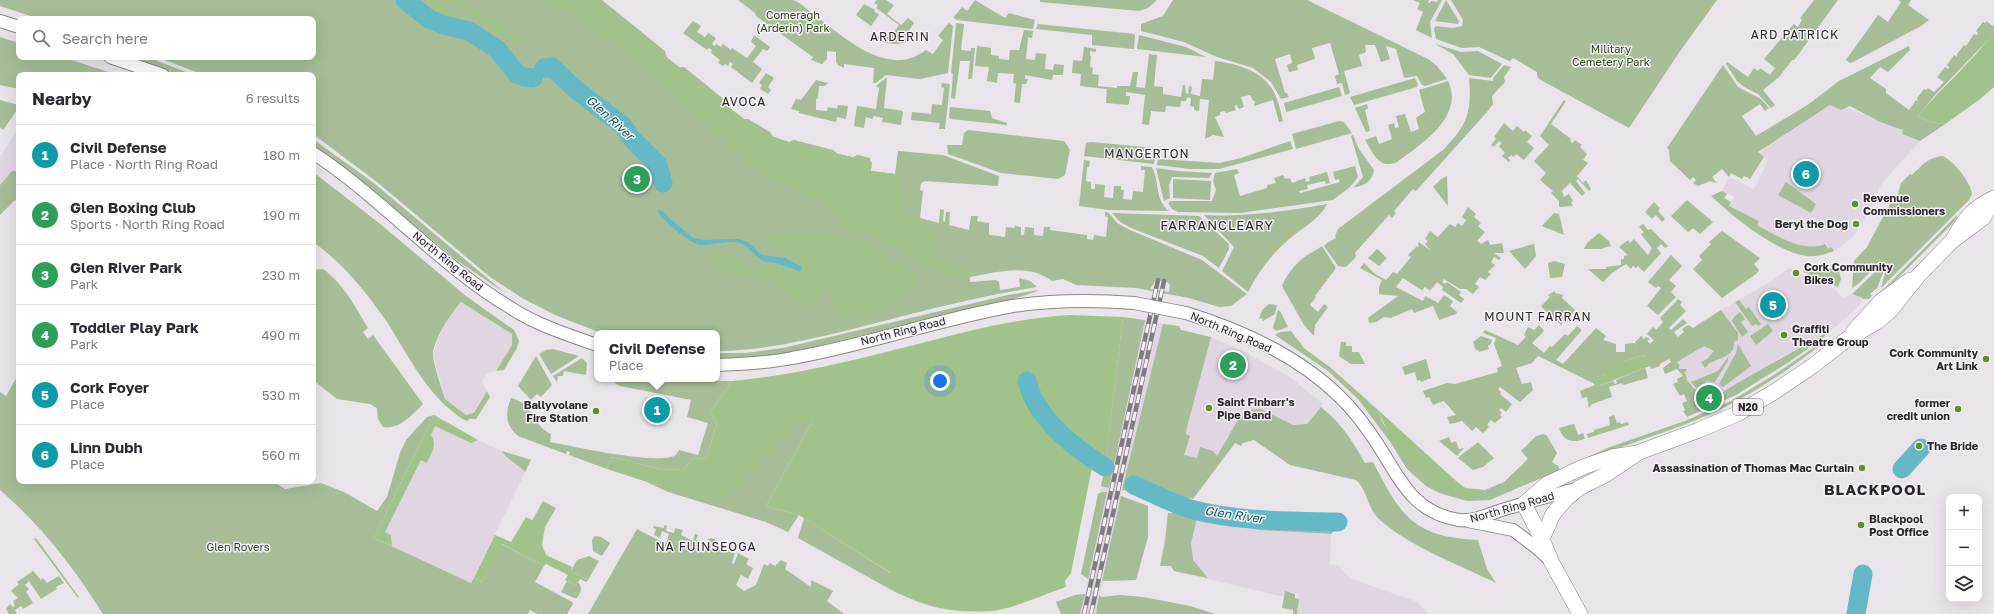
<!DOCTYPE html>
<meta charset="utf-8">
<style>
:root{--surface:#fff;--page:#f7f7f7;--text:#2b2b33;--muted:#7c7c81;--line:#e1e1e2;--accent:#ea580c}
body{margin:0;font-family:"Golos Text",sans-serif;background:var(--page);color:var(--text)}
.controls{position:absolute;right:12px;bottom:12px;display:grid;overflow:hidden;border-radius:8px;box-shadow:0 4px 16px #0002}
.controls button{width:36px;height:36px;display:grid;place-items:center;padding:0;border:0;border-bottom:1px solid var(--line);background:var(--surface);color:var(--text);font:20px sans-serif}
.you{position:absolute;left:940px;top:381px;width:14px;height:14px;margin:-10px;border:3px solid #fff;border-radius:50%;background:#1a73e8;box-shadow:0 0 0 6px #1a73e833}
.badge{display:grid;place-items:center;width:26px;height:26px;border-radius:50%;background:var(--accent);color:#fff;font-size:13px;font-weight:700}
.pin{position:absolute;translate:-50% -50%;border:2px solid #fff;box-shadow:0 1px 4px #0006}
.popup{position:absolute;left:594px;top:330px;width:126px;height:52px;box-sizing:border-box;display:grid;place-content:center;border-radius:8px;background:var(--surface);filter:drop-shadow(0 1px 3px #0005);font-size:13px;white-space:nowrap;color:var(--muted)}
.popup b{font-size:15px;color:var(--text)}
.popup::after{content:'';position:absolute;left:50%;top:100%;margin-left:-8px;border:8px solid transparent;border-top-color:var(--surface)}
.list{margin:0;padding:0;list-style:none}
h2{display:flex;justify-content:space-between;align-items:center;height:52px;margin:0;padding:0 16px;font-size:17px}
h2 small{font-size:13px;font-weight:400;color:var(--muted)}
.list li{display:grid;grid-template-columns:26px 1fr auto;gap:12px;align-items:center;box-sizing:border-box;height:60px;padding:0 16px;border-top:1px solid var(--line)}
.list b{display:block;font-size:15px;white-space:nowrap}
.list p{margin:0;font-size:13px;white-space:nowrap;color:var(--muted)}
.list em{font-size:13px;font-style:normal;color:var(--muted)}
.icon{flex:none;width:22px;height:22px;fill:none;stroke:currentColor;stroke-width:2;stroke-linecap:round;stroke-linejoin:round}
.map{position:relative;flex:none;width:1994px;height:614px;overflow:hidden}
.search{position:absolute;background:var(--surface);box-shadow:0 4px 16px #0002;left:16px;top:16px;width:300px;height:44px;display:flex;align-items:center;gap:10px;box-sizing:border-box;padding:0 14px;border-radius:8px;color:var(--muted);font-size:15px}
.panel{position:absolute;background:var(--surface);box-shadow:0 4px 16px #0002;left:16px;top:72px;width:300px;height:412px;border-radius:8px}
.map>svg:first-child{display:block}
.built{fill:#dfd6e2}
.green{fill:#a6bd97;fill-rule:evenodd}
.forest{fill:#a2c28b}
.water{fill:#65b9c7}
.lines{fill:none;stroke-linecap:round;stroke-linejoin:round}
.river{stroke:#65b9c7;stroke-width:19}
.secondary-casing{stroke:#8a878c;stroke-width:14}
.trunk-casing{stroke:#8a878c;stroke-width:16}
.secondary{stroke:#fff;stroke-width:12}
.trunk{stroke:#fff;stroke-width:15}
.rail-casing{stroke:#7f7c7f;stroke-width:4.5}
.rail{stroke:#f5f1f7;stroke-width:3;stroke-dasharray:9;stroke-linecap:butt}
.secondary-bridge-casing{stroke:#8a878c;stroke-width:14;stroke-linecap:butt}
.secondary-bridge{stroke:#fff;stroke-width:12}
.poi-dot{fill:#5e9129;stroke:#f5f1f7;stroke-width:1.5}
.labels{text-anchor:middle;stroke-width:3;stroke-linejoin:round;paint-order:stroke}
.shield{fill:#f5f1f7;stroke:#676468;stroke-width:1}
.shield-label{font-size:10px;font-weight:bold;fill:#2a282a}
.park-label{font-size:11px;fill:#2c4a0f;stroke:#f5f1f7}
.poi-label{font-size:11px;font-weight:bold;fill:#2a282a;stroke:#f5f1f7;text-anchor:start}
.street-label{font-size:11px;fill:#2a282a;stroke:#f5f1f7}
.neighbourhood-label{font-size:12px;letter-spacing:1px;fill:#2a282a;stroke:#f5f1f7}
.water-label{font-size:12px;font-style:italic;fill:#0a5660;stroke:#f5f1f7}
.quarter-label{font-size:13px;letter-spacing:1px;fill:#2a282a;stroke:#f5f1f7}
.district-label{font-size:15px;font-weight:bold;letter-spacing:1px;fill:#2a282a;stroke:#f5f1f7}
</style>
<div class="map">
<svg width="1994" height="614" viewBox="0 0 1994 614">
<rect width="100%" height="100%" fill="#e8e4e9"/>
<!-- built -->
<g class="built">
<path d="M1830,105L1841,110L1845,107L1904,131L1903,134L1920,141L1882,183L1863,222L1851,239L1834,251L1825,255L1808,256L1791,252L1775,244L1727,211L1734,197L1722,191L1729,177L1754,189L1768,160L1758,153Z"/>
<path d="M19,128V171H12L0,185V157Z"/>
<path d="M1789,268L1814,281L1835,289L1843,298L1852,294L1863,298L1859,305L1837,326L1796,351L1781,357L1708,405L1677,368L1678,364L1677,362L1704,346L1710,348L1728,319L1721,310L1768,283Z"/>
<path d="M461,302L512,334L513,337L512,345L496,371L487,373L482,382L487,391L474,413L466,415L445,399L433,354L438,339L451,314Z"/>
<path d="M1123,317L1179,326L1181,330L1211,337L1250,355L1290,377L1323,404L1307,424L1293,425L1279,419L1227,436L1225,444L1186,501L1128,486L1122,490L1121,496L1148,506V537L1136,580L1103,581L1099,595L1106,601L1120,595L1121,614H1061L1056,602L1075,595L1085,594L1088,579L1083,575L1105,467Z"/>
<path d="M434,415L478,440L502,451L531,460L471,584L374,538Z"/>
<path d="M1168,513L1259,530L1331,534L1330,564L1338,565L1350,578L1360,582L1418,602L1428,614H1297L1299,594L1285,591L1284,597L1174,571L1171,566H1160Z"/>
</g>
<!-- green -->
<g class="green">
<path d="M0,0H602L665,51L667,58L679,67H684L731,105V109L743,119H748L770,132L774,138L789,142L794,140L833,150L838,154L853,157L858,155L870,158L871,171L895,174L898,151L943,155L999,176L998,186L924,181L921,184L920,190L923,191L920,218L939,223L940,209L944,210L943,221L945,222L946,212H950L949,225L969,230L971,216H978L977,221L989,223V234L990,235L1005,237L1006,227L1015,228V226L1021,227V235H1024L1025,227L1034,228V235L1043,236L1044,227H1050V230L1087,235V239L1093,240L1094,235L1106,237L1108,217L1105,216V212L1109,213L1117,223L1130,230L1202,260L1247,294L1231,306L1219,307L1189,298L1136,288L1076,285L1063,279L1052,281C1029,263 997,272 970,277V282L996,280L999,282L1000,290L1020,287L1019,278L1030,281L1037,287C974,297 911,314 849,330C806,340 762,351 717,351V333H601L555,315L522,298L490,277L377,182L313,134V75H204L157,57H313V19H40L0,6ZM1156,280L1167,282L1170,285L1169,292L1150,289Z"/>
<path d="M738,0C751,0 782,0 793,0C800,2 808,10 813,14C843,36 888,80 926,50L933,54L943,40L938,36L949,23L953,26L948,73L920,79L886,75L876,83H873L874,68L844,64V68L838,65L836,62V52L827,51V59L822,64L811,60L813,57L756,16L755,13Z"/>
<path d="M877,0H886L894,5L887,14L901,25L908,18L914,23L908,32L910,33L907,36L910,39L908,41C896,47 881,43 870,35L872,33L877,37L881,32L890,38L899,25L876,8L878,5L874,3Z"/>
<path d="M975,0L1005,18L1009,13L1035,20L1033,29L957,20L953,18L962,7L967,11Z"/>
<path d="M1040,0H1157L1148,8L1139,11L1040,2Z"/>
<path d="M1173,0H1307L1428,59L1437,66L1447,79L1425,86L1422,85L1417,76L1404,78L1396,49L1386,46L1390,59L1381,62L1375,45H1365L1366,52L1359,55L1362,66L1344,71L1350,93L1345,95L1342,83L1337,84L1335,76L1339,74L1330,43L1312,48L1315,59L1297,65L1298,70L1289,72L1287,65L1292,63L1290,54L1275,59L1285,93H1287L1289,97L1281,99L1271,82L1253,68L1217,57L1184,42L1141,31V24L1163,16Z"/>
<path d="M1413,0H1429L1428,2L1430,3L1431,1L1437,2L1438,0H1442L1430,22L1432,38L1416,30L1423,12L1417,9L1420,3Z"/>
<path d="M1446,0L1459,21L1458,24L1435,21Z"/>
<path d="M1451,0H1717L1678,54L1629,128L1539,79L1537,75V72L1513,58L1510,61L1507,60L1479,47L1462,48L1436,39L1434,28L1436,26L1453,28L1462,26L1463,20Z"/>
<path d="M1814,0H1838L1798,55L1794,60H1792L1779,77L1763,90L1775,105L1771,108L1758,94L1744,87L1737,81L1726,64L1727,62L1748,77L1754,68L1758,71L1760,68L1770,75L1775,68L1764,59L1790,28L1794,24L1798,27L1802,20L1800,18Z"/>
<path d="M1898,0H1911L1908,5L1929,20L1921,26L1853,62L1850,63L1846,60L1878,15L1888,22L1901,2Z"/>
<path d="M864,4L875,10L874,11L879,15L871,26L856,15Z"/>
<path d="M693,21L701,26L697,32L705,37L708,33L716,38L712,44L714,46L716,44L721,47L723,44L731,50L732,48L747,58L756,46L751,42L754,35L770,47L767,51L763,49L753,62L762,69L752,83L731,67L733,64L730,62L728,66L725,64L723,66L718,63L720,60L711,53L712,50L709,48L707,50L683,33Z"/>
<path d="M1986,21L1993,26L1994,25V32L1988,40L1936,94L1918,116L1930,122L1945,124L1920,141L1902,134L1903,130L1880,122L1850,106L1841,110L1830,105L1758,152L1764,157L1750,179L1744,176L1742,179L1731,173L1729,177L1722,169L1712,177L1717,183L1710,181L1698,186L1693,183L1696,180L1693,177L1690,180L1670,161L1669,150L1667,148L1723,65L1738,87L1761,99L1769,108L1765,111L1760,104L1742,116L1756,136L1809,104L1839,81L1909,46L1910,50L1888,72L1880,67L1870,78L1886,89V93L1909,110L1916,100L1918,101L1917,98L1924,89L1926,90L1928,88L1934,92L1944,82L1937,77L1945,67L1948,69L1949,67L1947,65L1954,55L1957,57V54L1964,45L1966,46L1974,34L1977,35L1978,33L1976,31L1983,22L1985,23Z"/>
<path d="M956,23L964,24L961,50L971,51V48H975L972,79H968L970,61H960L955,99L951,98L953,74L951,73Z"/>
<path d="M1038,24L1135,34L1134,49L1092,45V35L1036,29Z"/>
<path d="M1024,30L1033,31L1032,38L1028,37L1026,59L1035,60L1036,53L1046,54L1045,69L1053,70L1054,64L1064,65L1063,75H1053L1052,80L1025,75V79H1028L1026,84H1022L1020,103L1014,102L1016,84L1013,83L1014,74L998,73L997,83L987,81L989,67L975,66L977,46L991,48V55L999,56V59L1009,60L1010,50H1019Z"/>
<path d="M1139,35L1186,47L1206,57L1137,49Z"/>
<path d="M0,37L19,43V57H62L118,75H19V89L0,85Z"/>
<path d="M1435,44L1461,52L1478,51L1502,64L1491,78L1469,75L1453,54Z"/>
<path d="M1084,47L1096,49V52L1090,51V55L1091,56L1090,67L1093,68L1092,74L1099,75L1098,86L1117,88V86H1130L1133,72H1138L1136,87L1145,88L1149,54L1157,55L1154,86L1163,87V94L1181,97L1183,85H1185L1186,93L1188,94L1189,86L1192,87L1191,94L1200,96L1202,79L1213,80L1215,61C1239,64 1267,72 1276,97C1279,104 1281,113 1283,121L1279,122L1273,100L1254,106L1255,101H1253L1250,95L1241,97L1244,107L1239,109L1237,105L1234,106L1236,110L1226,113L1225,111L1220,112V115L1215,117L1224,137L1213,135L1205,139L1209,100L1200,99L1199,111L1194,110V107L1190,106L1191,98L1187,97L1186,101H1181L1180,107L1166,106L1165,112L1151,111L1149,125L1142,124L1145,95L1126,92V96H1130L1129,104L1127,105L1106,103L1107,89L1080,86L1081,74L1072,73L1073,60L1082,61Z"/>
<path d="M129,57H147L194,75H179Z"/>
<path d="M1504,65L1511,67L1504,77L1505,82L1492,96L1493,104L1487,112L1416,191L1413,189L1394,211L1396,213L1392,218L1389,215L1355,253L1356,257L1346,267L1338,266L1324,246L1327,243L1336,238L1335,236L1338,229L1443,150C1467,125 1472,114 1469,78L1493,81V78Z"/>
<path d="M766,73L774,78L768,87L771,90L768,94L760,89L762,85L759,83Z"/>
<path d="M887,77L884,108L903,111L901,125L882,122L883,118L874,116L872,119L866,117L864,128L854,126L857,106L876,109L879,88L876,86Z"/>
<path d="M1415,78L1418,84L1417,87L1354,105L1350,97Z"/>
<path d="M816,80L828,83L825,86H819L818,98L816,99V110L827,111L828,107L837,109L838,105L848,106L846,119L837,117L836,122L799,113V111L791,109L796,99L801,100Z"/>
<path d="M1448,81C1465,117 1421,144 1397,162C1379,170 1373,153 1365,140L1376,136L1379,144L1392,139L1388,125L1394,123L1395,128L1399,127L1396,116L1405,114L1411,132L1419,129L1416,118L1425,112L1419,90Z"/>
<path d="M942,83L950,84L945,129H939L940,123L911,120L912,112L931,114L932,104L942,105L944,88L941,87Z"/>
<path d="M1339,87L1342,96L1286,112L1284,103Z"/>
<path d="M0,100L19,105V107L3,130L0,127Z"/>
<path d="M1564,100L1566,101L1551,124L1571,139L1570,141L1573,143L1575,140L1582,145L1580,147L1587,154L1583,160L1588,163L1577,176L1583,183L1586,180L1591,189L1589,191L1578,179L1576,181L1585,193L1582,196L1570,183L1562,191L1564,197L1569,194L1573,201L1571,202L1573,206L1559,207V201L1551,193L1553,191L1540,180L1546,173L1534,161L1549,145L1540,136Z"/>
<path d="M1367,104L1368,108L1365,110L1370,131L1366,132L1355,108Z"/>
<path d="M950,107L990,111L992,118L1007,123V125L951,119L949,117Z"/>
<path d="M1339,121L1344,122L1352,133L1296,149L1292,134Z"/>
<path d="M1504,123L1513,131L1517,126L1524,132L1525,130L1532,136L1527,142L1534,148L1524,160L1516,154L1513,157L1511,155L1508,158L1510,160L1509,162L1502,156L1505,153L1499,146L1502,143L1499,141L1494,147L1491,145L1496,139L1494,137Z"/>
<path d="M968,130L1064,141L1070,150L1065,175L1058,179L1001,173L948,154L947,145H962L964,133Z"/>
<path d="M1353,135L1359,149L1374,170C1373,180 1364,187 1354,187L1363,177L1351,136Z"/>
<path d="M313,139L375,184L505,293L455,259L371,189L313,145Z"/>
<path d="M1290,141L1293,149L1219,169H1190L1157,165L1158,159L1220,163L1241,158Z"/>
<path d="M1091,142L1156,148L1154,164L1084,156L1086,143Z"/>
<path d="M1942,156C1952,159 1971,182 1972,194L1969,200L1881,288L1885,273V268L1880,265C1869,270 1863,282 1852,288L1854,261L1867,247L1891,202L1898,194L1901,183L1910,174L1912,175C1921,166 1929,157 1942,156Z"/>
<path d="M1084,160L1090,161L1089,167H1087L1086,181L1091,182V189H1095V184L1105,185L1104,197L1113,198L1114,186H1121V190H1124L1123,199L1132,200L1133,191L1143,192L1145,170H1141V166L1152,167C1160,182 1154,199 1169,211L1108,210L1079,206Z"/>
<path d="M1355,166L1358,177L1350,187L1333,200L1240,213L1178,212L1172,209L1168,203L1170,201H1212L1216,190L1213,181L1215,173L1237,169L1239,173L1234,175L1240,196L1267,188V185L1276,183L1274,178L1283,175L1285,179L1290,178L1292,183L1305,178L1306,182L1310,181L1309,177L1327,172L1330,183L1326,184L1325,181L1307,185L1308,189L1299,191L1300,193L1340,182L1339,179L1335,180L1333,172Z"/>
<path d="M1156,168L1177,171L1212,173L1209,178L1172,177L1169,185L1170,198L1164,201Z"/>
<path d="M12,171H19V204L15,200L0,215V185Z"/>
<path d="M313,172L379,223L466,296L514,330L519,341L517,348L504,370L496,371L512,345V334L461,302C451,313 434,339 433,354C433,364 442,389 445,399L466,415L474,413L487,391L490,397L476,419H469L468,421L464,420C428,397 409,357 387,322C366,292 343,263 313,242Z"/>
<path d="M1447,176L1448,206L1433,187L1441,179Z"/>
<path d="M1173,179L1211,181L1210,200L1173,198Z"/>
<path d="M1786,182L1816,204L1811,213L1778,195Z"/>
<path d="M1722,191L1727,194L1724,198L1731,202L1729,206L1759,221L1757,225C1777,236 1802,253 1825,244L1828,249L1831,247L1834,251C1826,254 1816,257 1807,256C1774,251 1735,218 1711,196Z"/>
<path d="M1687,200L1713,222L1700,234L1693,228L1688,232L1671,216Z"/>
<path d="M1654,202L1660,208L1658,211L1665,219L1662,222L1656,215L1652,219L1645,212Z"/>
<path d="M1327,204C1319,221 1299,229 1286,242C1270,256 1258,273 1248,292L1222,271L1234,247L1204,215C1246,217 1286,211 1327,204Z"/>
<path d="M1468,207L1476,214L1474,217L1481,223L1478,226L1485,232L1477,241L1481,244L1488,240L1490,245L1502,243L1504,253H1494L1501,258L1499,260L1494,257L1491,262L1495,265L1488,272L1491,274L1485,280L1480,277L1475,284L1479,287L1473,294L1466,289H1460L1444,279L1442,282L1445,284L1447,282L1461,292L1459,295L1464,299L1461,303L1442,290L1443,287L1437,282L1430,291L1425,287L1422,290L1426,293L1403,278L1396,287L1423,301L1425,296L1438,303L1444,295L1453,301L1450,306L1457,312L1456,314L1439,320L1433,306L1414,313L1412,309L1391,318L1384,317L1376,322L1369,323L1368,318L1398,296L1379,294V287L1382,280L1360,268L1364,263L1375,274L1386,280L1393,272L1397,274L1411,257L1408,255L1417,246L1419,247L1418,244L1419,242L1431,251L1425,244L1428,241L1425,239L1430,231L1438,237L1450,224L1455,227L1458,223L1462,226L1466,220L1462,217Z"/>
<path d="M1112,213L1199,216L1229,244V249L1219,268L1203,256L1131,228L1120,222Z"/>
<path d="M1554,213L1559,214L1564,235L1542,226Z"/>
<path d="M1957,215V219L1886,290H1883Z"/>
<path d="M1643,224L1648,230L1651,229L1668,246L1665,248L1661,244L1657,248L1661,253L1644,272L1638,266L1636,268L1633,266L1631,269L1626,264L1612,273L1603,282L1588,269H1606V267L1621,265V259H1624V256L1628,255L1619,247L1628,240L1630,243L1634,239L1648,255L1652,248L1641,234L1644,232L1639,227Z"/>
<path d="M1722,231L1760,258L1754,264L1759,270L1756,274L1722,298L1693,269L1702,260L1699,256L1711,244L1709,242Z"/>
<path d="M1599,233L1609,241L1611,246L1603,248L1602,249H1584L1587,243Z"/>
<path d="M1534,244L1536,256L1525,269L1509,251Z"/>
<path d="M1322,246L1336,268L1315,296L1316,297L1310,305L1318,312L1324,304L1328,307L1315,325L1314,336L1304,325L1282,286C1285,277 1295,264 1303,258C1309,253 1316,251 1322,246Z"/>
<path d="M1377,249L1387,258L1379,266L1368,258Z"/>
<path d="M1671,255L1682,266L1669,280L1676,286L1671,292L1676,297L1658,315L1647,306L1661,288L1658,286L1656,288L1648,282Z"/>
<path d="M1554,261L1565,264L1562,277L1550,278L1548,263Z"/>
<path d="M1832,268L1839,271L1841,279L1838,287L1803,272L1804,270L1820,271Z"/>
<path d="M1881,268L1883,273L1877,288L1870,294L1872,295L1869,299H1862L1863,298L1852,294L1878,269Z"/>
<path d="M323,269C343,283 356,308 368,328L363,332L368,339L373,335L423,404C412,415 399,430 383,427L378,419L377,408L370,404L337,399L313,380V270Z"/>
<path d="M1039,290C1037,292 1015,298 1009,301L783,354L746,359H717V353H746L783,348L1008,295Z"/>
<path d="M1555,291V293L1563,295L1562,298L1575,310L1561,325L1555,319L1560,315V313L1552,318L1541,306L1550,297L1548,295Z"/>
<path d="M1678,299L1682,302L1680,305L1686,311L1669,328L1671,330L1683,319L1687,323L1674,332L1678,337L1684,332L1682,329L1688,325L1693,328L1721,310L1738,333V340L1734,342C1735,355 1723,357 1712,362C1708,363 1708,366 1705,368L1701,362L1707,359L1714,351L1704,346L1677,362L1680,366L1678,367L1680,369H1687L1685,372L1687,380L1697,392C1705,387 1713,387 1720,394C1755,371 1793,353 1829,331L1823,338L1789,362L1736,395L1687,417L1683,411L1685,410L1682,403L1687,401L1684,394L1680,396L1673,384L1678,382L1677,379L1683,376L1677,369L1665,374L1663,368L1671,362L1669,359L1660,364V366L1651,369L1644,355L1625,361L1605,375L1593,378V383L1538,356L1532,363L1516,368L1522,384L1531,382L1533,390L1520,402L1500,387L1498,389L1501,392L1500,394L1512,404L1506,412L1501,408L1499,410L1502,413L1500,415L1502,417L1495,423L1491,420L1487,425L1489,427L1483,433L1476,427L1472,431L1462,421L1450,424L1447,417L1456,415L1444,401L1433,405L1429,397L1426,398L1423,391L1447,383L1455,384L1498,372L1497,368L1502,366L1494,344L1496,338L1483,333L1485,330L1518,345L1526,337L1524,335L1528,327L1534,330L1539,325L1544,331L1532,343L1544,353L1550,346L1552,347L1565,334L1568,336L1577,326L1582,330L1556,360L1563,364L1596,328L1606,336L1603,340L1616,344V352H1625V344L1634,343L1636,345L1635,342L1641,336L1644,339L1646,337L1650,339L1647,341L1650,344L1654,340L1647,334L1653,327L1656,330L1663,322L1660,318Z"/>
<path d="M1739,300L1746,309L1749,307L1761,324L1758,326L1756,324L1752,326L1735,302Z"/>
<path d="M1269,304L1277,305L1275,314L1263,321L1262,318L1259,319L1262,310Z"/>
<path d="M1278,310L1280,311L1288,327L1276,331L1273,328Z"/>
<path d="M1740,312L1745,319L1741,322L1748,332L1742,337L1732,321L1734,317Z"/>
<path d="M1123,317L1145,320L1109,488L1101,486L1105,467Z"/>
<path d="M1163,324L1179,326L1181,330L1211,337L1186,431V434L1190,436L1184,455L1197,458L1200,447L1213,451L1217,456L1239,418L1249,410L1261,409L1293,425L1307,424L1321,407C1342,424 1352,440 1365,463L1373,462C1401,516 1413,537 1478,540L1487,569L1496,583C1462,566 1406,545 1379,519C1367,508 1368,491 1356,480L1290,465L1254,440L1243,443L1241,446L1235,443L1193,499L1189,498L1186,501C1236,514 1287,516 1338,517L1339,526L1331,534L1259,530L1197,518L1191,543L1193,560L1208,578L1174,571L1171,566H1160L1165,543L1168,513H1173L1171,508L1128,491L1122,490Z"/>
<path d="M1768,324L1773,331L1756,345L1750,336Z"/>
<path d="M1291,331L1304,348L1331,368L1378,410L1383,423L1405,455L1422,474L1484,494L1485,490L1504,482L1528,459L1521,451L1536,436L1544,434L1547,436L1557,453L1552,462L1558,466L1560,470L1490,500L1467,501L1439,493L1426,486L1407,469L1391,443L1358,399L1328,371L1275,335L1280,332Z"/>
<path d="M1481,336L1492,340L1490,345L1488,346L1489,349L1479,352L1478,350H1476L1473,342Z"/>
<path d="M1826,339H1828C1788,371 1744,401 1696,420C1659,435 1621,446 1583,461V459L1610,447L1685,421L1731,401L1774,375Z"/>
<path d="M1341,342H1346V346H1352V352H1359L1365,364H1351L1339,356Z"/>
<path d="M1738,344L1751,366L1723,387L1719,384L1736,353Z"/>
<path d="M553,349L579,356L551,374L539,354L546,350Z"/>
<path d="M536,356L552,385L541,397L537,394L531,400L518,386Z"/>
<path d="M1728,357V361L1715,382L1707,381L1696,388L1691,382L1718,371Z"/>
<path d="M582,358L587,363L586,375L564,371L563,376H558L557,382L553,376Z"/>
<path d="M1426,359L1431,378L1421,382L1420,380L1417,381L1415,372L1405,375L1402,367Z"/>
<path d="M1645,368L1648,378L1623,385L1622,383L1609,387L1612,397L1592,404L1589,408L1587,397L1582,398L1580,391L1595,385L1596,387L1613,381L1615,384L1617,383L1616,380Z"/>
<path d="M19,373V481H273L285,489L321,483L344,492L377,511L387,497L400,453L406,440L427,417L434,415L374,538L471,583L474,578L482,582L501,544L544,566L535,582L572,602L573,604L567,614H537L530,610L528,614H103C75,569 41,525 0,490V392L6,396Z"/>
<path d="M614,379L732,381L710,412L717,423L706,459L693,458L683,470L660,469L612,457L607,469L569,455L570,452L567,451L566,454L518,436C505,425 505,413 511,398C534,403 532,426 551,434L550,442C572,446 659,466 676,455C676,455 679,450 679,450L698,455L708,423L687,417L691,400L620,386L614,382Z"/>
<path d="M1614,415L1617,423L1620,422L1621,424L1628,422L1629,425L1588,438L1587,434L1594,432V430L1610,425L1609,417Z"/>
<path d="M800,421L812,422L766,506L799,515L788,532L766,522L668,492L647,482L710,498L729,495Z"/>
<path d="M1574,424L1578,435L1583,433L1585,439C1572,443 1564,442 1559,428Z"/>
<path d="M1449,437L1451,443L1456,441L1459,449L1464,448L1457,456L1439,441Z"/>
<path d="M1478,442L1494,458L1483,467L1473,470L1458,458C1466,450 1471,449 1478,442Z"/>
<path d="M502,451L531,460L525,472C518,464 506,459 502,451Z"/>
<path d="M1102,492H1107L1088,579L1081,574L1098,494Z"/>
<path d="M1121,496L1148,506V537L1136,580L1102,581Z"/>
<path d="M543,501L556,508L545,527L532,521Z"/>
<path d="M804,518L892,574L886,587L798,538Z"/>
<path d="M664,525L667,526L666,531L674,533L675,528L683,530L681,535L693,541L695,534L698,535L696,540L700,541L697,550L701,552L704,544H707L709,538L715,539L714,545L719,546L718,549L735,553L732,563L734,564L738,553L749,559L746,564L753,568L748,579L741,575L736,585L744,591L756,585L764,564L768,566L770,563L775,566L781,560L787,563L785,569L811,587V580L833,591L827,601L844,614H588L637,529L666,544L669,534L662,531L660,538L654,535L656,529L653,528L654,526L664,528Z"/>
<path d="M595,536L601,537L610,543L602,556L593,551L592,540Z"/>
<path d="M36,538L79,597L78,598L34,539Z"/>
<path d="M589,556L599,561L588,580L571,571L577,560Z"/>
<path d="M33,571L41,580L43,578L47,583L59,576L64,583L56,587L57,589L41,599L29,581L25,585L29,589L26,592L33,603L23,609L21,606L15,610L17,614H9L6,609L10,604L13,607L15,606L13,601L18,598L11,591L19,584L17,582Z"/>
<path d="M567,581L576,585L578,582C583,588 581,592 577,598H574L561,592Z"/>
<path d="M1285,591L1295,594V598L1299,599L1297,614H1293V610L1282,608Z"/>
<path d="M1085,594L1080,614H1061L1056,602L1075,595Z"/>
<path d="M1099,595L1101,597L1120,595L1143,597L1190,606L1215,614H1096Z"/>
</g>
<!-- forest -->
<g class="forest">
<path d="M410,0H434L473,26L472,29C447,22 430,18 410,0Z"/>
<path d="M449,0H462L527,43L511,41Z"/>
<path d="M536,0H596L731,109L763,133L789,142L872,162L871,171L895,174C897,178 899,181 900,185C901,191 900,199 902,204C913,225 942,223 933,256L962,268L969,273V277L944,274L929,269L882,241L866,234L829,226L845,222L821,202L755,170L672,92L618,46L568,12Z"/>
<path d="M1994,32V87L1979,100L1945,124L1930,122L1918,116C1942,87 1972,62 1994,32Z"/>
<path d="M824,234L865,241L913,273L916,280L905,294L876,312L849,320L838,316L830,288L823,287L815,302L807,307L781,288L746,273H724L706,261L712,253L730,254L746,266L761,268L775,267L799,272L802,267L798,261L766,244L768,237Z"/>
<path d="M1070,315L1123,317L1106,460L1099,453L1095,452L1071,573L1065,581L1066,587C1045,594 1013,609 991,611C950,614 921,606 886,587L891,573L799,515L766,506L812,422H800L730,495L710,499L647,482L607,469L612,457L660,469L683,470L693,458L706,459L717,423L710,412L732,381C797,375 859,359 922,343C971,330 1020,318 1070,315Z"/>
<path d="M1644,355L1650,366L1596,387L1593,383L1592,378L1605,375L1606,367Z"/>
<path d="M1378,410L1455,480L1465,488L1485,490L1484,494C1478,495 1471,497 1466,496C1425,490 1392,445 1378,410Z"/>
<path d="M434,415L478,440L471,443L435,426L431,435C438,444 431,454 427,463L421,460L385,532L391,535L392,546L374,538Z"/>
<path d="M526,517L545,527L542,545L546,555L572,567L571,571L588,580L586,582L580,579L576,585L565,580L568,575L546,564L544,566L502,544L482,582L474,578L495,535L511,542Z"/>
</g>
<!-- water -->
<path class="water" d="M657,210L663,211L669,218L692,237L703,240L739,239L748,242L762,255L785,258L802,267L800,272C792,269 784,265 776,263C772,262 768,263 764,261C755,257 749,246 739,243C731,240 712,245 702,245C691,245 661,220 657,210Z"/>
<g class="lines">
<!-- river -->
<g class="river">
<path d="M405,0L429,19L444,25L469,31L497,49L517,74L525,77L533,78"/>
<path d="M544,68L552,67L574,88L622,125L633,140L658,165L663,183"/>
<path d="M1027,381C1036,419 1074,448 1105,467"/>
<path d="M1902,469L1921,448"/>
<path d="M1134,485C1152,493 1171,503 1190,509C1238,522 1290,521 1338,522"/>
<path d="M1856,614L1863,574"/>
</g>
<!-- secondary casing -->
<g class="secondary-casing">
<g id="secondary">
<path d="M0,21L19,27"/>
<path d="M110,57L163,75"/>
<path d="M313,153C383,199 439,265 511,308C537,325 568,335 597,345"/>
<path d="M1186,313C1241,330 1297,355 1339,396C1355,411 1368,429 1380,448C1401,481 1414,513 1459,520C1476,522 1495,511 1512,507C1533,501 1554,494 1576,489"/>
<path d="M717,365C742,364 768,363 792,358C867,345 939,319 1013,306C1054,300 1093,300 1134,303"/>
<path d="M1468,521L1513,530L1537,548L1549,559"/>
</g>
</g>
<!-- trunk casing -->
<g class="trunk-casing">
<g id="trunk">
<path d="M1954,238C1965,218 1973,208 1994,198"/>
<path d="M1853,332L1881,301L1910,280"/>
<path d="M1542,539L1553,514L1567,498L1579,488L1605,475L1635,455"/>
<path d="M1580,614L1551,561L1542,539L1524,504L1547,484L1583,467L1612,457L1637,453L1699,430L1737,414L1774,392L1814,365L1847,339L1877,322L1890,311L1918,276L1952,241L1983,218L1994,200"/>
</g>
</g>
<!-- secondary -->
<use href="#secondary" class="secondary"/>
<!-- trunk -->
<use href="#trunk" class="trunk"/>
<!-- rail casing -->
<g class="rail-casing">
<g id="rail">
<path d="M1084,614L1158,280"/>
<path d="M1091,614L1164,281"/>
</g>
</g>
<!-- rail -->
<use href="#rail" class="rail"/>
<!-- secondary-bridge casing -->
<g class="secondary-bridge-casing">
<path id="secondary-bridge" d="M1134,303L1186,313"/>
</g>
<!-- secondary-bridge -->
<use href="#secondary-bridge" class="secondary-bridge"/>
</g>
<!-- markers -->
<g class="poi-dot">
<circle cx="1855" cy="204" r="4"/>
<circle cx="1856" cy="224" r="4"/>
<circle cx="1796" cy="273" r="4"/>
<circle cx="1784" cy="335" r="4"/>
<circle cx="1986" cy="359" r="4"/>
<circle cx="1209" cy="408" r="4"/>
<circle cx="1958" cy="409" r="4"/>
<circle cx="596" cy="411" r="4"/>
<circle cx="1919" cy="446" r="4"/>
<circle cx="1862" cy="468" r="4"/>
<circle cx="1861" cy="525" r="4"/>
</g>
<g class="labels">
<!-- shield labels -->
<rect class="shield" x="1733" y="399" width="30" height="16" rx="3"/>
<g class="shield-label">
<text x="1748" y="411">N20</text>
</g>
<!-- park labels -->
<g class="park-label">
<text x="793" y="19">Comeragh<tspan x="793" dy="13">(Arderin) Park</tspan></text>
<text x="1611" y="53">Military<tspan x="1611" dy="13">Cemetery Park</tspan></text>
<text x="238" y="551">Glen Rovers</text>
</g>
<!-- poi labels -->
<g class="poi-label">
<text x="1863" y="202">Revenue<tspan x="1863" dy="13">Commissioners</tspan></text>
<text x="1848" y="228" text-anchor="end">Beryl the Dog</text>
<text x="1804" y="271">Cork Community<tspan x="1804" dy="13">Bikes</tspan></text>
<text x="1792" y="333">Graffiti<tspan x="1792" dy="13">Theatre Group</tspan></text>
<text x="1978" y="357" text-anchor="end">Cork Community<tspan x="1978" dy="13">Art Link</tspan></text>
<text x="1217" y="406">Saint Finbarr's<tspan x="1217" dy="13">Pipe Band</tspan></text>
<text x="1950" y="407" text-anchor="end">former<tspan x="1950" dy="13">credit union</tspan></text>
<text x="588" y="409" text-anchor="end">Ballyvolane<tspan x="588" dy="13">Fire Station</tspan></text>
<text x="1927" y="450">The Bride</text>
<text x="1854" y="472" text-anchor="end">Assassination of Thomas Mac Curtain</text>
<text x="1869" y="523">Blackpool<tspan x="1869" dy="13">Post Office</tspan></text>
</g>
<!-- street labels -->
<g class="street-label">
<text transform="translate(448 261) rotate(39)" y="4">North Ring Road</text>
<text transform="translate(903 331) rotate(-14)" y="4">North Ring Road</text>
<text transform="translate(1231 332) rotate(23)" y="4">North Ring Road</text>
<text transform="translate(1512 507) rotate(-16)" y="4">North Ring Road</text>
</g>
<!-- neighbourhood labels -->
<g class="neighbourhood-label">
<text x="1795" y="39">ARD PATRICK</text>
<text x="900" y="41">ARDERIN</text>
<text x="744" y="106">AVOCA</text>
<text x="1147" y="158">MANGERTON</text>
<text x="1538" y="321">MOUNT FARRAN</text>
<text x="706" y="551">NA FUINSEOGA</text>
</g>
<!-- water labels -->
<g class="water-label">
<text transform="translate(610 118) rotate(42)" y="4">Glen River</text>
<text transform="translate(1234 515) rotate(8)" y="4">Glen River</text>
</g>
<!-- quarter labels -->
<g class="quarter-label">
<text x="1217" y="230">FARRANCLEARY</text>
</g>
<!-- district labels -->
<g class="district-label">
<text x="1875" y="495">BLACKPOOL</text>
</g>
</g>
</svg>
<div class="controls">
<button>+</button>
<button>−</button>
<button><svg class="icon" aria-label="layers" viewBox="0 0 24 24"><path d="M12 4l9 5-9 5-9-5zM3 14l9 5 9-5"/></svg></button>
</div>
<div class="you"></div>
<div class="pin badge" style="left:657px;top:410px;background:#0f9aa8">1</div>
<div class="popup"><b>Civil Defense</b>Place</div>
<div class="pin badge" style="left:1233px;top:365px;background:#2e9e5b">2</div>
<div class="pin badge" style="left:637px;top:179px;background:#2e9e5b">3</div>
<div class="pin badge" style="left:1709px;top:398px;background:#2e9e5b">4</div>
<div class="pin badge" style="left:1773px;top:305px;background:#0f9aa8">5</div>
<div class="pin badge" style="left:1806px;top:174px;background:#0f9aa8">6</div>
<div class="search"><svg class="icon" aria-label="search" viewBox="0 0 24 24"><circle cx="10" cy="10" r="6"/><path d="M15 15l6 6"/></svg>Search here</div>
<section class="panel">
<h2>Nearby<small>6 results</small></h2>
<ul class="list">
<li><span class="badge" style="background:#0f9aa8">1</span><div><b>Civil Defense</b><p>Place · North Ring Road</p></div><em>180 m</em></li>
<li><span class="badge" style="background:#2e9e5b">2</span><div><b>Glen Boxing Club</b><p>Sports · North Ring Road</p></div><em>190 m</em></li>
<li><span class="badge" style="background:#2e9e5b">3</span><div><b>Glen River Park</b><p>Park</p></div><em>230 m</em></li>
<li><span class="badge" style="background:#2e9e5b">4</span><div><b>Toddler Play Park</b><p>Park</p></div><em>490 m</em></li>
<li><span class="badge" style="background:#0f9aa8">5</span><div><b>Cork Foyer</b><p>Place</p></div><em>530 m</em></li>
<li><span class="badge" style="background:#0f9aa8">6</span><div><b>Linn Dubh</b><p>Place</p></div><em>560 m</em></li>
</ul>
</section>
</div>
